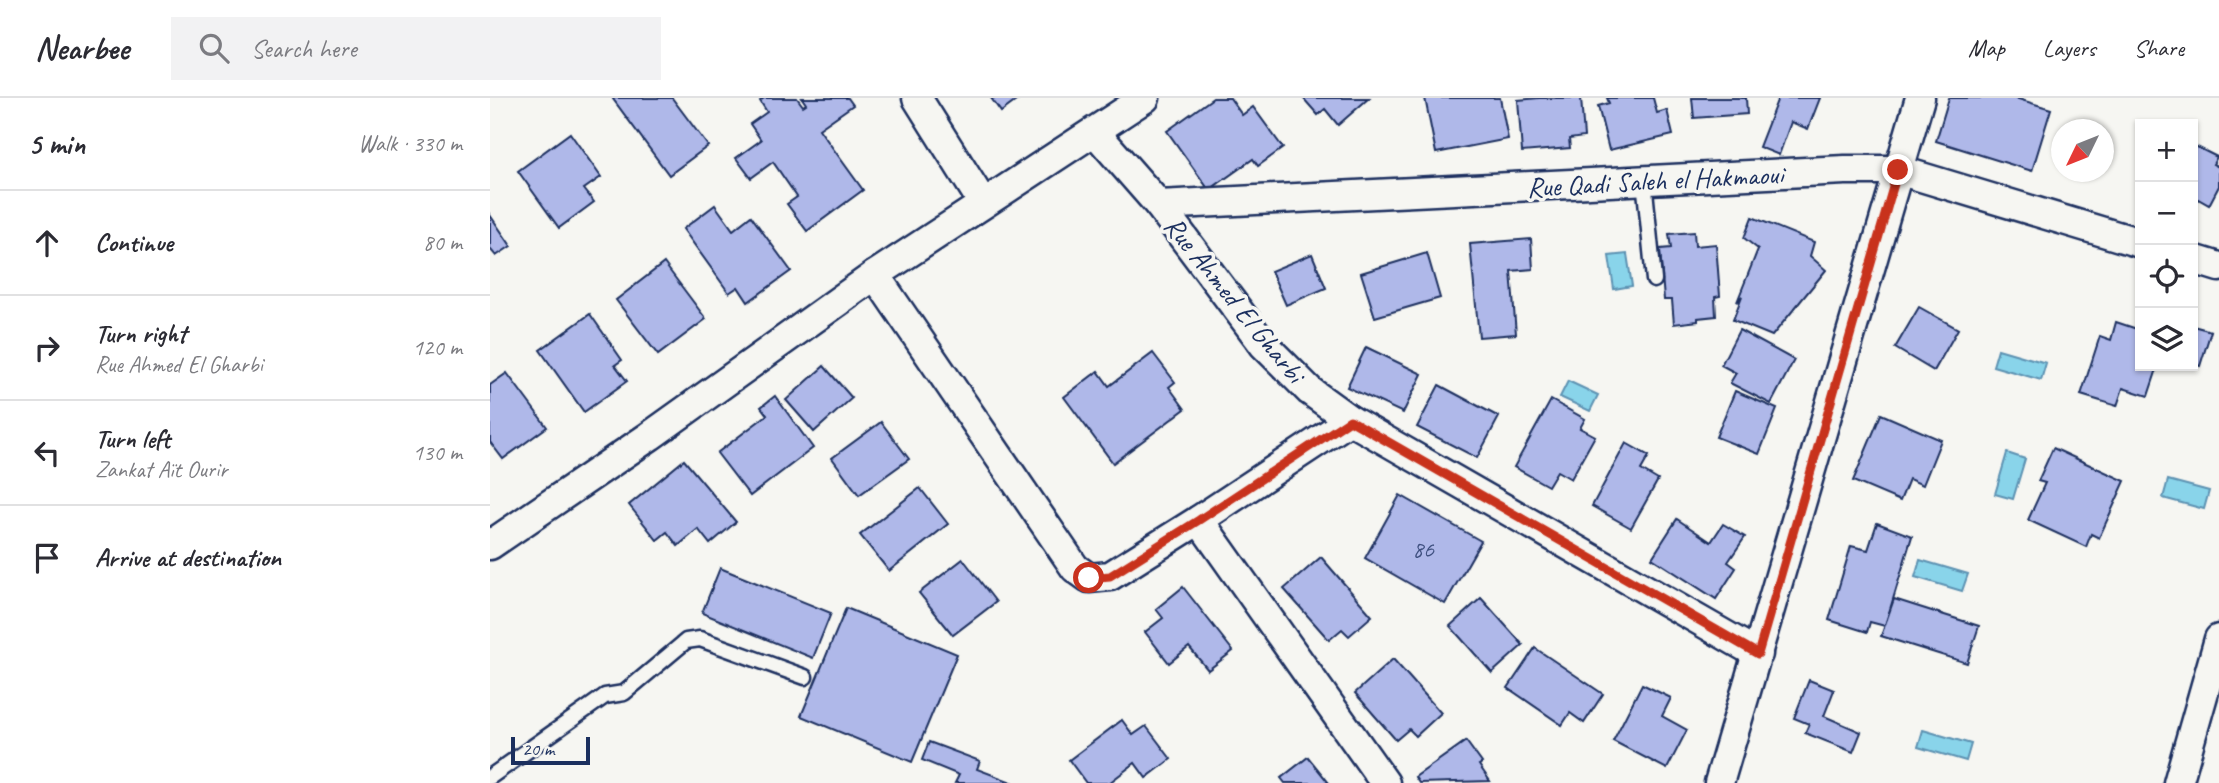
<!DOCTYPE html>
<meta charset="utf-8">
<style>
:root{--surface:#fff;--page:#f2f2f3;--text:#2b2b33;--muted:#7c7c81;--line:#e1e1e2}
body{margin:0;font-family:Caveat,sans-serif;background:var(--page);color:var(--text)}
.controls{position:absolute;right:21px;top:21px;display:grid;overflow:hidden;border-radius:0px;box-shadow:0 2px 5px #0004}
.controls button{width:63px;height:63px;display:grid;place-items:center;padding:0;border:0;border-bottom:2px solid var(--line);background:var(--surface);color:var(--text);font:35px sans-serif}
.compass{position:absolute;left:1561px;top:21px;width:63px;height:63px;border-radius:50%;background:var(--surface);box-shadow:0 2px 5px #0004;rotate:227deg}
.scale{position:absolute;left:21px;bottom:18px;width:79px;box-sizing:border-box;padding-left:7px;border:4px solid #1b2f5e;border-top:0;font-size:19px;line-height:24px;white-space:nowrap;color:#1b2f5e;-webkit-text-stroke:5px #f6f6f2;paint-order:stroke}
.stop{position:absolute;width:21px;height:21px;margin:-16px;border:5px solid #c8321e;border-radius:50%;background:#fff}
.stop.end{background:#c8321e;border-color:#fff;box-shadow:0 2px 7px #0008}
.list{margin:0;padding:0;list-style:none}
h2{display:flex;justify-content:space-between;align-items:center;height:91px;margin:0;padding:0 28px;font-size:30px}
h2 small{font-size:23px;font-weight:400;color:var(--muted)}
.list li{display:grid;grid-template-columns:46px 1fr auto;gap:21px;align-items:center;box-sizing:border-box;height:105px;padding:0 28px;border-top:2px solid var(--line)}
.list b{display:block;font-size:26px;white-space:nowrap}
.list p{margin:0;font-size:23px;white-space:nowrap;color:var(--muted)}
.list em{font-size:23px;font-style:normal;color:var(--muted)}
.icon{flex:none;width:38px;height:38px;fill:none;stroke:currentColor;stroke-width:2;stroke-linecap:round;stroke-linejoin:round}
.map{position:relative;flex:none;width:1729px;height:685px;overflow:hidden}
header{display:flex;align-items:center;gap:42px;box-sizing:border-box;height:98px;padding:0 35px;background:var(--surface);border-bottom:2px solid var(--line)}
header strong{font-size:33px}
nav{display:flex;gap:38px;margin-inline-start:auto;font-size:24px}
.search{width:490px;height:63px;background:var(--page);display:flex;align-items:center;gap:18px;box-sizing:border-box;padding:0 24px;border-radius:0px;color:var(--muted);font-size:26px}
main{display:flex}
aside{flex:1;background:var(--surface)}
.map>svg:first-child{display:block}
.water{fill:#89d4ea;stroke:#5d92b2;stroke-width:2}
.building{fill:#afb8e9;stroke:#1b2f5e;stroke-width:2}
.lines{fill:none;stroke-linecap:round;stroke-linejoin:round}
.service-casing{stroke:#1b2f5e;stroke-width:19}
.minor-casing{stroke:#1b2f5e;stroke-width:33}
.service{stroke:#f6f6f2;stroke-width:14}
.minor{stroke:#f6f6f2;stroke-width:28}
.route{stroke:#c8321e;stroke-width:9}
.labels{text-anchor:middle;stroke-width:7;stroke-linejoin:round;paint-order:stroke}
.number-label{font-size:24px;fill:#405181}
.street-label{font-size:28px;fill:#1b2f5e;stroke:#f6f6f2}
</style>
<header>
<strong>Nearbee</strong>
<div class="search"><svg class="icon" aria-label="search" viewBox="0 0 24 24"><circle cx="10" cy="10" r="6"/><path d="M15 15l6 6"/></svg>Search here</div>
<nav><a>Map</a><a>Layers</a><a>Share</a></nav>
</header>
<main>
<aside>
<h2>5 min<small>Walk · 330 m</small></h2>
<ul class="list">
<li><svg class="icon" aria-label="ahead" viewBox="0 0 24 24"><path d="M12 20V5M6 11l6-6 6 6"/></svg><div><b>Continue</b></div><em>80 m</em></li>
<li><svg class="icon" aria-label="right" viewBox="0 0 24 24"><path d="M7 20v-9h11M14 6l5 5-5 5"/></svg><div><b>Turn right</b><p>Rue Ahmed El Gharbi</p></div><em>120 m</em></li>
<li><svg class="icon" aria-label="left" viewBox="0 0 24 24"><path d="M17 20v-9H6M10 6l-5 5 5 5"/></svg><div><b>Turn left</b><p>Zankat Aït Ourir</p></div><em>130 m</em></li>
<li><svg class="icon" aria-label="arrive" viewBox="0 0 24 24"><path d="M6 21V4h12l-3 4 3 4H6"/></svg><div><b>Arrive at destination</b></div></li>
</ul>
</aside>
<div class="map">
<svg width="1729" height="685" viewBox="0 0 1729 685">
<rect width="100%" height="100%" fill="#f6f6f2"/>
<filter id="ink" filterUnits="userSpaceOnUse"><feTurbulence type="fractalNoise" baseFrequency=".0143" numOctaves="2"/><feDisplacementMap in="SourceGraphic" scale="14" xChannelSelector="R" yChannelSelector="G"/><feConvolveMatrix kernelMatrix="1 2 1 2 8 2 1 2 1" color-interpolation-filters="sRGB"/></filter>
<g filter="url(#ink)">
<!-- water -->
<g class="water">
<path d="M1137,156L1142,188L1124,191L1119,158Z"/>
<path d="M1508,251L1556,265L1551,282L1503,268Z"/>
<path d="M1078,283L1108,297L1100,313L1070,299Z"/>
<path d="M1517,355L1535,361L1523,401L1505,396Z"/>
<path d="M1678,382L1719,393L1714,411L1673,400Z"/>
<path d="M1430,462L1478,476L1472,493L1425,479Z"/>
<path d="M1433,632L1481,646L1476,663L1428,649Z"/>
</g>
<!-- building -->
<g class="building">
<path d="M124,0H182L218,48L179,77L123,1Z"/>
<path d="M274,0H307L313,8L316,6L312,0H358L363,7L329,31L373,92L317,133L297,106L307,99L283,64L261,80L246,60L271,42L260,26L277,14L270,3Z"/>
<path d="M501,0H530L511,14Z"/>
<path d="M723,0H740L752,17L763,9L793,50L768,68L763,61L719,92L677,33Z"/>
<path d="M813,0H879L848,27L835,11L828,17Z"/>
<path d="M935,0H1010L1018,41L946,55Z"/>
<path d="M1049,0H1091L1094,39L1079,41L1080,50L1032,54L1028,2Z"/>
<path d="M1117,0H1163L1167,15L1177,12L1183,37L1119,52L1108,8L1119,5Z"/>
<path d="M1202,0H1256L1257,16L1204,20Z"/>
<path d="M1288,0H1330L1318,31L1301,24L1289,57L1269,49Z"/>
<path d="M1459,0H1525L1561,11L1542,73L1446,43Z"/>
<path d="M80,35L111,79L94,91L104,104L69,130L28,73Z"/>
<path d="M1703,47L1727,59L1723,66L1729,69V88L1719,107L1703,98Z"/>
<path d="M225,107L243,132L261,118L301,173L258,204L248,189L239,195L193,131Z"/>
<path d="M0,117L21,148L6,158L0,151Z"/>
<path d="M1262,119L1324,144L1320,158L1336,172L1282,238L1243,222L1252,198L1247,204L1268,151L1254,140Z"/>
<path d="M1204,134L1205,148L1226,146L1230,198L1225,199L1226,218L1208,220V223L1184,226L1182,202H1174L1170,151L1181,150L1179,136Z"/>
<path d="M1041,141L1043,171L1021,173L1026,236L989,239L980,146Z"/>
<path d="M937,155L950,200L885,219L871,175Z"/>
<path d="M822,156L836,190L796,207L781,173Z"/>
<path d="M174,165L216,221L168,257L126,202Z"/>
<path d="M1429,209L1468,231L1444,273L1405,250Z"/>
<path d="M100,216L132,262L125,267L137,283L94,314L50,252Z"/>
<path d="M1626,224L1650,232V268H1668L1658,298L1633,290L1627,308L1591,297L1610,238L1621,242Z"/>
<path d="M1703,228L1721,233L1710,268L1703,266Z"/>
<path d="M1249,232L1304,262L1281,306L1240,285L1246,275L1231,267Z"/>
<path d="M876,249L932,276L913,315L857,289Z"/>
<path d="M663,255L685,284L679,289L695,311L623,365L574,299L608,273L619,288Z"/>
<path d="M334,268L362,300L324,334L296,302Z"/>
<path d="M17,275L57,329L13,361L0,344V287Z"/>
<path d="M949,287L1009,319L987,360L927,329Z"/>
<path d="M1245,293L1287,311L1269,356L1226,339Z"/>
<path d="M285,298L323,350L260,398L227,355L277,317L271,309Z"/>
<path d="M1061,302L1095,321L1090,330L1105,338L1081,381L1067,373L1058,388L1024,369Z"/>
<path d="M1391,316L1451,342L1433,387L1419,381L1410,403L1363,383Z"/>
<path d="M391,324L419,361L369,397L342,360Z"/>
<path d="M1136,345L1159,358L1151,372L1168,382L1141,430L1102,408Z"/>
<path d="M1563,350L1635,383L1609,440L1601,436L1596,449L1538,422L1555,385L1548,383Z"/>
<path d="M194,362L246,424L220,446L208,431L188,448L177,434L167,442L139,407Z"/>
<path d="M430,390L458,426L399,473L370,437Z"/>
<path d="M910,397L991,443L955,506L875,460Z"/>
<path d="M1187,421L1221,444L1233,426L1255,439L1238,464L1246,470L1226,501L1162,460Z"/>
<path d="M1387,425L1422,438L1395,528L1380,524L1377,534L1339,522L1361,448L1378,452Z"/>
<path d="M831,459L882,518L859,538L852,531L839,542L794,491Z"/>
<path d="M473,461L506,504L463,537L429,495Z"/>
<path d="M230,470L341,515L323,560L212,515Z"/>
<path d="M693,489L743,553L718,572L699,549L679,565L655,534L673,520L666,511Z"/>
<path d="M991,500L1033,547L1002,575L960,528Z"/>
<path d="M1404,501L1489,528L1477,565L1391,538Z"/>
<path d="M356,510L467,556L422,664L311,618Z"/>
<path d="M1045,550L1113,596L1094,625L1080,615L1072,627L1018,590Z"/>
<path d="M903,561L951,615L926,638L919,631L906,642L865,595Z"/>
<path d="M1319,582L1344,592L1334,618L1371,634L1363,654L1315,635L1319,626L1304,620Z"/>
<path d="M1152,586L1181,600L1172,618L1197,632L1177,671L1123,643Z"/>
<path d="M632,622L643,637L656,628L681,661L656,680L645,665L619,685H596L579,662Z"/>
<path d="M976,643L992,665L989,667L1000,683L929,685L925,679Z"/>
<path d="M439,644L490,663L487,671L524,685H465L469,677L432,662Z"/>
<path d="M818,659L839,685H795L791,680Z"/>
</g>
<g class="lines">
<!-- service casing -->
<g class="service-casing">
<g id="service">
<path d="M1154,82L1164,182"/>
<path d="M0,679L115,598L134,595L196,543L210,541L315,579"/>
</g>
</g>
<!-- minor casing -->
<g class="minor-casing">
<g id="minor">
<path d="M427,0L493,105"/>
<path d="M605,34L669,107L774,247L820,293L860,322L1268,556"/>
<path d="M669,107L1355,72H1408L1650,145"/>
<path d="M1703,161L1729,169"/>
<path d="M385,177L585,470L599,480L620,478L709,422L860,322"/>
<path d="M709,422L895,685"/>
<path d="M0,447L160,338L385,177L655,0"/>
<path d="M1229,685L1430,0"/>
<path d="M1688,685L1729,541"/>
</g>
</g>
<!-- service -->
<use href="#service" class="service"/>
<!-- minor -->
<use href="#minor" class="minor"/>
</g>
</g>
<g class="lines" filter="url(#ink)">
<!-- route -->
<path class="route" d="M599,480L620,478L709,422L860,322L1268,556L1408,72"/>
</g>
<g class="labels">
<!-- number labels -->
<g class="number-label">
<text x="933" y="459">86</text>
</g>
<!-- street labels -->
<g class="street-label">
<text transform="translate(1165 82) rotate(-3)" y="10">Rue Qadi Saleh el Hakmaoui</text>
<text transform="translate(745 201) rotate(51)" y="10">Rue Ahmed El Gharbi</text>
</g>
</g>
</svg>
<div class="controls">
<button>+</button>
<button>−</button>
<button><svg class="icon" aria-label="locate" viewBox="0 0 24 24"><circle cx="12" cy="12" r="6"/><path d="M12 2v4M12 18v4M2 12h4M18 12h4"/></svg></button>
<button><svg class="icon" aria-label="layers" viewBox="0 0 24 24"><path d="M12 4l9 5-9 5-9-5zM3 14l9 5 9-5"/></svg></button>
</div>
<svg class="compass" viewBox="-18 -18 36 36"><path d="M0-13l5 13h-10z" fill="#e53935"/><path d="M0 13l5-13h-10z" fill="#7c7c81"/></svg>
<div class="scale">20 m</div>
<div class="stop" style="left:599px;top:480px"></div>
<div class="stop end" style="left:1408px;top:72px"></div>
</div>
</main>
